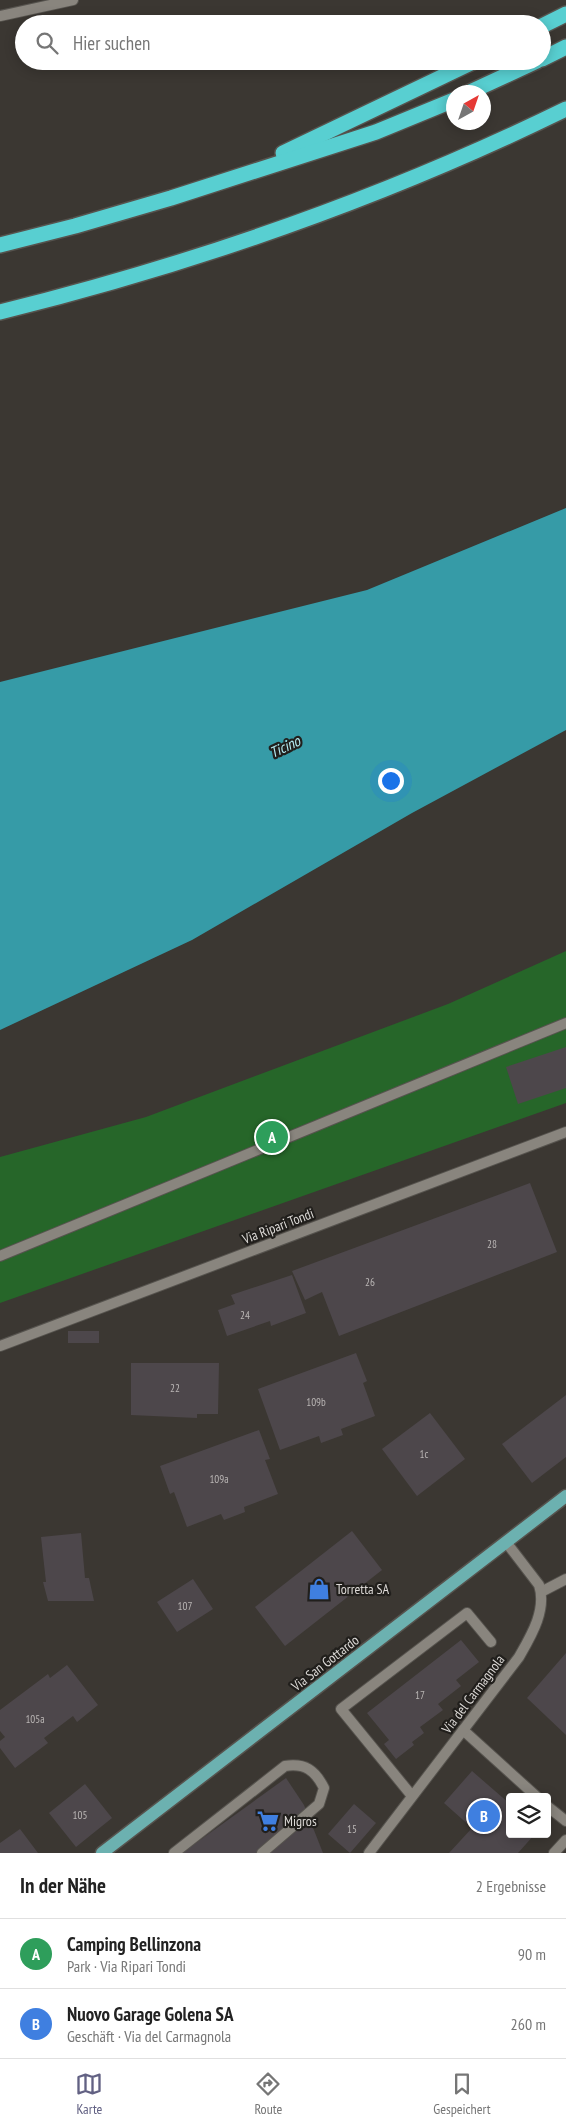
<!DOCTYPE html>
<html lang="de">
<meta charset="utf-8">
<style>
:root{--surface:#fff;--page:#f6f6f6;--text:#222;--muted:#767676;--line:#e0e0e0;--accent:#626183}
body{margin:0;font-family:"PT Sans Narrow",sans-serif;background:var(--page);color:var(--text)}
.controls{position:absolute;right:15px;bottom:15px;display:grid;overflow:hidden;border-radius:5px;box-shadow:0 2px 12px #0003}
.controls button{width:45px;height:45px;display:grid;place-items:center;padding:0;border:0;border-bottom:1px solid var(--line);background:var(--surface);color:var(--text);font:25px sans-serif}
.compass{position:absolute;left:446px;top:85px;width:45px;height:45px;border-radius:50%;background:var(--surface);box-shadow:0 2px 12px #0003;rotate:40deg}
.you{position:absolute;left:390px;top:780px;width:18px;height:18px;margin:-12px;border:4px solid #fff;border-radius:50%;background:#1a73e8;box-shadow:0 0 0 8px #1a73e833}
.badge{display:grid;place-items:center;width:32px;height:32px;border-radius:50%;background:var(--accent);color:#fff;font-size:16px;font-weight:700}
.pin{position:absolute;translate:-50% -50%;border:2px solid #fff;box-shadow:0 1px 5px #0006}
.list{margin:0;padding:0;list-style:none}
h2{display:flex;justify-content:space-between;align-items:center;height:65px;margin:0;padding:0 20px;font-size:21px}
h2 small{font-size:16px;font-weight:400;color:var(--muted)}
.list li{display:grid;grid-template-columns:32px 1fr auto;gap:15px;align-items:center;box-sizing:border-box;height:70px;padding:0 20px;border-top:1px solid var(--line)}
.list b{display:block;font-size:19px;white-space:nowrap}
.list p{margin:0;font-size:16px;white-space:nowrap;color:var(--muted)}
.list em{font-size:16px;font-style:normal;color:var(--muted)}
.icon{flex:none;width:28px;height:28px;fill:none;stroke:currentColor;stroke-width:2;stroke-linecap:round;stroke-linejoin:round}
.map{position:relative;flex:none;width:566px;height:1853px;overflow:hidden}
.search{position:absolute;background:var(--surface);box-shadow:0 2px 12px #0003;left:15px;right:15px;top:15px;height:55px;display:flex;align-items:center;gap:12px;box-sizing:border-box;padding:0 18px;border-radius:28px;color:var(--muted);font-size:19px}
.sheet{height:205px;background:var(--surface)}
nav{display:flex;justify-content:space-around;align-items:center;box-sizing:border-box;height:70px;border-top:1px solid var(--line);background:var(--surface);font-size:14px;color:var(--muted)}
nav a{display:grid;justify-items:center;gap:2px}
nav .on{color:var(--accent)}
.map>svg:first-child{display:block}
.green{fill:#266629}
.water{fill:#369ba7}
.building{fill:#4d474b}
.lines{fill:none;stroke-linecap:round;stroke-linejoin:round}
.service-casing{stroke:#56534e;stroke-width:12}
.minor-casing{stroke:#56534e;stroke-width:12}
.primary-casing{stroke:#56534e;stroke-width:15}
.motorway-casing{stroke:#56534e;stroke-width:18}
.service{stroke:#89857e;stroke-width:10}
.minor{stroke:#89857e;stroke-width:10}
.primary{stroke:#6cb1b0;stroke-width:12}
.motorway{stroke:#58cfd1;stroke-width:15}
.labels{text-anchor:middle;stroke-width:4.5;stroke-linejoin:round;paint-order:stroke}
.number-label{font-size:11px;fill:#b9b5b4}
.street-label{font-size:14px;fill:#dddad7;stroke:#211f1c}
.poi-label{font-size:14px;fill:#dddad7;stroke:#211f1c;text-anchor:start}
.water-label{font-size:15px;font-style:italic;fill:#b6eff6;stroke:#211f1c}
</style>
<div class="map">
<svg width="566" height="1853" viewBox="0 0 566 1853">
<rect width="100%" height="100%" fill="#3b3732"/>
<!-- green -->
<path class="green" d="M566,951V1103L0,1303V1157L146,1117L448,1004Z"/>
<!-- water -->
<path class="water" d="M566,508V730L412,813L192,940L0,1030V682L367,590Z"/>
<!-- building -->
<g class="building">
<path d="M566,1047V1088L518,1104L506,1067Z"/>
<path d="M530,1183L557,1252L339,1336L322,1292L305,1300L292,1271Z"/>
<path d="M292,1275L306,1313L271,1326L270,1321L227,1336L218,1310L235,1304L231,1295Z"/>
<rect x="68" y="1331" width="31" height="12"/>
<path d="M356,1353L367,1381L363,1383L375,1416L341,1429L343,1435L321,1443L319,1436L280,1450L258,1389Z"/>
<path d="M131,1363H219L218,1414H197V1418L131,1415Z"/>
<path d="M566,1395V1457L532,1483L502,1444Z"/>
<path d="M430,1413L465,1459L417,1496L382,1449Z"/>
<path d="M259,1430L270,1459L265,1460L278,1494L244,1507L245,1512L224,1520L221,1514L187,1527L174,1492L170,1494L160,1466Z"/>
<path d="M352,1531L382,1570L285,1646L255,1607Z"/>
<path d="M81,1533L85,1578H89L94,1601H48L43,1582H46L41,1537Z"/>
<path d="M193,1579L213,1609L177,1632L157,1602Z"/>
<path d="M461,1640L479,1662L456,1680L461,1686L438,1704L443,1710L420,1727L424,1733L412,1742L414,1745L396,1759L384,1744L389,1740L367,1713Z"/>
<path d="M566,1653V1735L527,1698Z"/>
<path d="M67,1665L98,1705L77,1722L73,1716L44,1738L48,1743L15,1768L0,1748V1741L5,1737L0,1731V1710L48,1674L50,1678Z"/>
<path d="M472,1771L510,1804V1834H535L518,1853H449L472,1828L444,1803Z"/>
<path d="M286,1778L304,1805L323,1853H182Z"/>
<path d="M85,1784L112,1818L76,1847L49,1813Z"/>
<path d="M354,1804L376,1823L350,1853L328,1834Z"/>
<path d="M20,1829L38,1853H0V1843Z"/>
</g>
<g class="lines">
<!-- service casing -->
<g class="service-casing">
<g id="service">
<path d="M0,1256L566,1023"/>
<path d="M541,1592L566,1579"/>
<path d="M463,1730L537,1797"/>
<path d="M412,1796L341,1709L467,1613L491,1642"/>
<path d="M547,1806L566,1821"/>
<path d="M174,1853L285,1766C305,1763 315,1770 324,1788L319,1804L262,1853"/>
<path d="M554,1853L566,1840"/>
</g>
</g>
<!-- minor casing -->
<g class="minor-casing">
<g id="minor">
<path d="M0,16L73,0"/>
<path d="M0,1346L566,1132"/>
<path d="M369,1853L519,1657C531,1636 547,1610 539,1585L506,1542"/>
</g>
</g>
<!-- primary casing -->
<g class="primary-casing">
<path id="primary" d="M102,1853L566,1496"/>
</g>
<!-- motorway casing -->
<g class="motorway-casing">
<g id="motorway">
<path d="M542,26L566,14"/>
<path d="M542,59L566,47"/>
<path d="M470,92L537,61"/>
<path d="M283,153L475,61"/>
<path d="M0,245L75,226L171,198L376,132L454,100"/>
<path d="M0,312C194,264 386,197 566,109"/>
</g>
</g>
<!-- service -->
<use href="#service" class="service"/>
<!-- minor -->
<use href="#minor" class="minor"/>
<!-- primary -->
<use href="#primary" class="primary"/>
<!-- motorway -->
<use href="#motorway" class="motorway"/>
</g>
<!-- icons -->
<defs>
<g id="shop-bare" transform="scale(1.725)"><path d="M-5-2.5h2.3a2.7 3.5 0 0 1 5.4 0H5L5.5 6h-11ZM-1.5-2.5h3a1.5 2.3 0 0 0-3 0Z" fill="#3f7fe0" stroke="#211f1c" stroke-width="2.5" paint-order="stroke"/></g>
<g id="supermarket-bare" transform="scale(1.725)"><path d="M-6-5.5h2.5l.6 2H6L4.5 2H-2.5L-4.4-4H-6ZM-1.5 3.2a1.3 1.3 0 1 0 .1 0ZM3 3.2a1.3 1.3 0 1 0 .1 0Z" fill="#3f7fe0" stroke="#211f1c" stroke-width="2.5" paint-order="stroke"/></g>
</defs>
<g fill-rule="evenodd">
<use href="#shop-bare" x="319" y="1589"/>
<use href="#supermarket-bare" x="268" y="1821"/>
</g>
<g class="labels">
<!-- number labels -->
<g class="number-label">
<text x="492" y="1248">28</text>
<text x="370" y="1286">26</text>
<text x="245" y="1319">24</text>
<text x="175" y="1392">22</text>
<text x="316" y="1406">109b</text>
<text x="424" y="1458">1c</text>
<text x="219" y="1483">109a</text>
<text x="185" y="1610">107</text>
<text x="420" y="1699">17</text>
<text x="35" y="1723">105a</text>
<text x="80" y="1819">105</text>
<text x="352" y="1833">15</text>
</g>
<!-- street labels -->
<g class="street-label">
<text transform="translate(278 1226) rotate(-21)" y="5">Via Ripari Tondi</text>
<text transform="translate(325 1663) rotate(-38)" y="5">Via San Gottardo</text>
<text transform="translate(473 1694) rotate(-53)" y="5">Via del Carmagnola</text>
</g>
<!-- poi labels -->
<g class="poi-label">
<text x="336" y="1594">Torretta SA</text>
<text x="284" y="1826">Migros</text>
</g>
<!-- water labels -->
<g class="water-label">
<text transform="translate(285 747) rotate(-25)" y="5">Ticino</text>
</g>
</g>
</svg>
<div class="controls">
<button><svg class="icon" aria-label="layers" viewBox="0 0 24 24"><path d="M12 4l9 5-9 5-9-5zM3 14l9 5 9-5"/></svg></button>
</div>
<svg class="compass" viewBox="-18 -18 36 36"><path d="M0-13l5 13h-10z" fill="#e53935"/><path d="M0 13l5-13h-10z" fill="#767676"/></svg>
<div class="you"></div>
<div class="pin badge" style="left:272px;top:1137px;background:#2e9e5b">A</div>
<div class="pin badge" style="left:484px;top:1816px;background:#3f7fe0">B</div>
<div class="search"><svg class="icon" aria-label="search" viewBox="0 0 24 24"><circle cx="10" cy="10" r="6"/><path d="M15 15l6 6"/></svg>Hier suchen</div>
</div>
<section class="sheet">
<h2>In der Nähe<small>2 Ergebnisse</small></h2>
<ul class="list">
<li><span class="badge" style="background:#2e9e5b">A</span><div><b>Camping Bellinzona</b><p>Park · Via Ripari Tondi</p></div><em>90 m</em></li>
<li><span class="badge" style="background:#3f7fe0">B</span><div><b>Nuovo Garage Golena SA</b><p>Geschäft · Via del Carmagnola</p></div><em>260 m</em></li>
</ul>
</section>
<nav>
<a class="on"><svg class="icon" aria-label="map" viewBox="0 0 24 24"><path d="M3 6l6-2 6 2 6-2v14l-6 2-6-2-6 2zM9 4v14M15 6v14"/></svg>Karte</a>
<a><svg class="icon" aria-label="directions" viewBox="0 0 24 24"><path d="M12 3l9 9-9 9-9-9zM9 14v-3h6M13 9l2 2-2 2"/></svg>Route</a>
<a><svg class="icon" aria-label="saved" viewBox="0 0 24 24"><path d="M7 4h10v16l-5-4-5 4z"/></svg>Gespeichert</a>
</nav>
